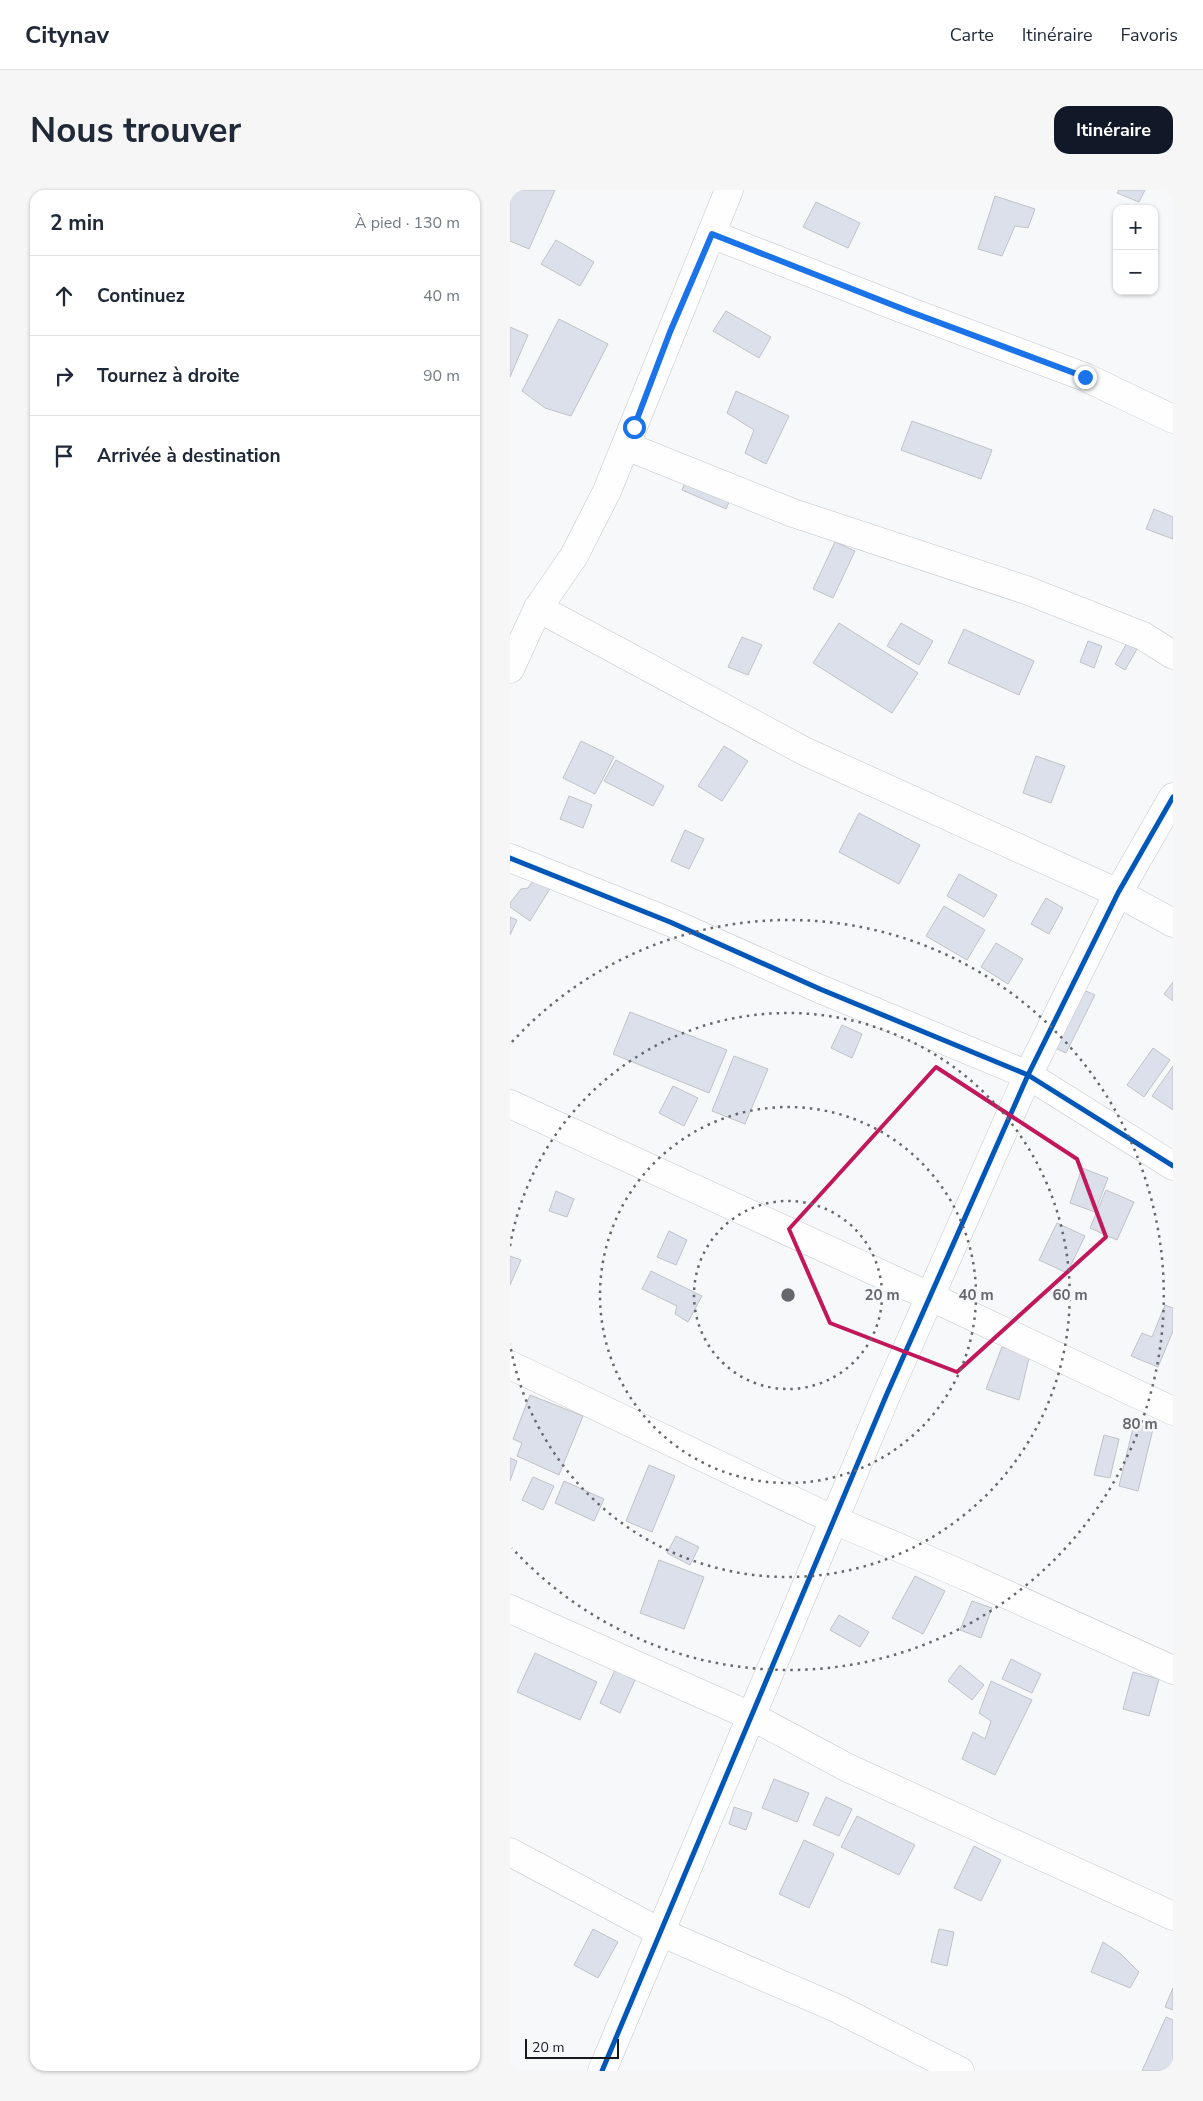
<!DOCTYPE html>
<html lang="fr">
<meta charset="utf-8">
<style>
:root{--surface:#fff;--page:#f6f6f7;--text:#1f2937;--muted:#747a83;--line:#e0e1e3;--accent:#111827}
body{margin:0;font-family:"Nunito Sans",sans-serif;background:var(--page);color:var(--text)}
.controls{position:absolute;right:15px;top:15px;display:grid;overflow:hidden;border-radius:10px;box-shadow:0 1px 4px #0004}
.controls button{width:45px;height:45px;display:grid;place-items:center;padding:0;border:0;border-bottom:1px solid var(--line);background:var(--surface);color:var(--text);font:25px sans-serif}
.scale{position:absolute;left:15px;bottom:12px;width:94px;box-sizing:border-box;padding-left:5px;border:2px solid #171921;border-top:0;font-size:14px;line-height:18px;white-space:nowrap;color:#171921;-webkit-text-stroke:4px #f5f7fb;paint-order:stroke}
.stop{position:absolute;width:15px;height:15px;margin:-11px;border:4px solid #1a73e8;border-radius:50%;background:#fff}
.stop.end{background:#1a73e8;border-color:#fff;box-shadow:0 1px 5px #0008}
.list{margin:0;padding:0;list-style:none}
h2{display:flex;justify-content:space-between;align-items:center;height:65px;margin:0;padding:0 20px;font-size:21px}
h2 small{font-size:16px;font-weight:400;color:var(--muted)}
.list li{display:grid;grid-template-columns:32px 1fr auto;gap:15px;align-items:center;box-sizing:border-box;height:80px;padding:0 20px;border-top:1px solid var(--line)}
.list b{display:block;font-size:19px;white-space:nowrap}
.list em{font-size:16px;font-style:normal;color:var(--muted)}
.icon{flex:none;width:28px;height:28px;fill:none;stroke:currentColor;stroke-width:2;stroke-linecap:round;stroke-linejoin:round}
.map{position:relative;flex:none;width:663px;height:1881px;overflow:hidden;border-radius:15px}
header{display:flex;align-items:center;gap:30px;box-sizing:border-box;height:70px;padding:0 25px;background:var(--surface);border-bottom:1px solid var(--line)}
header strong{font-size:24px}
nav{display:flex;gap:28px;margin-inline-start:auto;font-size:18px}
.intro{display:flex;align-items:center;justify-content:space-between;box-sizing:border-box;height:120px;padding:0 30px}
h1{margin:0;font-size:35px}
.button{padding:12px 22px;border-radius:15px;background:var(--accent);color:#fff;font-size:18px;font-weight:700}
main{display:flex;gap:30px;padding:0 30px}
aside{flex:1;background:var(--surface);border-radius:15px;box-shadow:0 1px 4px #0004}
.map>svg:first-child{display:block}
.building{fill:#dce0eb;stroke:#c0c2c7}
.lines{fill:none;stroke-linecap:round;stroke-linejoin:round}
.minor-casing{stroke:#c4c6cb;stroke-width:29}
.minor{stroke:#fefefe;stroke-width:28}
.cycleway-casing{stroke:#f5f7fb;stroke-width:8}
.cycleway{stroke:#0057b8;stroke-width:5}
.route{stroke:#1a73e8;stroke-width:6}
.marked{fill:none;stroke:#c2185b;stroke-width:4;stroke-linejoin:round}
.ring{fill:none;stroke:#65676d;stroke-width:2.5;stroke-dasharray:2.5 5}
.centre{fill:#65676d;stroke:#f5f7fb;stroke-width:2.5}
.ring-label{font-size:15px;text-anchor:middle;font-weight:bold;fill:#65676d;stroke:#f5f7fb;stroke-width:5;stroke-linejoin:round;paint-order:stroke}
</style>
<header>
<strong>Citynav</strong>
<nav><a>Carte</a><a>Itinéraire</a><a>Favoris</a></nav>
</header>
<div class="intro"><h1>Nous trouver</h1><a class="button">Itinéraire</a></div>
<main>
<aside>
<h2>2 min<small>À pied · 130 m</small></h2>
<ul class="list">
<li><svg class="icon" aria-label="ahead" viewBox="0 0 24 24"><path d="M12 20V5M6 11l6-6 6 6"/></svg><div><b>Continuez</b></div><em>40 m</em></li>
<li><svg class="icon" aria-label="right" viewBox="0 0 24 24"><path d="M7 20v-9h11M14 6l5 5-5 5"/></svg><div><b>Tournez à droite</b></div><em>90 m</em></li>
<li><svg class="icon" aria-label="arrive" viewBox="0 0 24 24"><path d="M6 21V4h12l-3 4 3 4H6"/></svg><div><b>Arrivée à destination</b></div></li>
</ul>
</aside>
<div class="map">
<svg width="663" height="1881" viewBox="0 0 663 1881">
<rect width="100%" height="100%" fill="#f6f8fa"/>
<!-- building -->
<g class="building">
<path d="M0,0H45L19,59L0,51Z"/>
<path d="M609,0H635L629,12L607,3Z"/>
<path d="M485,6L525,19L518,38L505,36L492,66L468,59Z"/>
<path d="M306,12L350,33L338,58L293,37Z"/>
<path d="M46,50L84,72L70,96L31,74Z"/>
<path d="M216,121L261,147L249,168L203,141Z"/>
<path d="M49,129L98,154L61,226L35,218L12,201Z"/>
<path d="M0,137L18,145L0,187Z"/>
<path d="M226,201L279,226L256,274L235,263L244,240L217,223Z"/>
<path d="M402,231L482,260L471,289L391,260Z"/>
<path d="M180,282L224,301L216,319L172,300Z"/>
<path d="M644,319L663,327V349L636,339Z"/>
<path d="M325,352L345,361L323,408L303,399Z"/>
<path d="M329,433L408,483L382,523L303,473Z"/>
<path d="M391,433L423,451L409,475L377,456Z"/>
<path d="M454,439L524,471L509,505L438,473Z"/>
<path d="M232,447L252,455L238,485L218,477Z"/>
<path d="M578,451L592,456L584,478L570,472Z"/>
<path d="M617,453L627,459L615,480L605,474Z"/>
<path d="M71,551L104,567L85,604L53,588Z"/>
<path d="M214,556L238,571L212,611L188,596Z"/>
<path d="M526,566L555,576L541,613L513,603Z"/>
<path d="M106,570L154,596L143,616L94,591Z"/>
<path d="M59,606L82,615L73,638L50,629Z"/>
<path d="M349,623L410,655L389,694L329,662Z"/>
<path d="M175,640L194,649L179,679L161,671Z"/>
<path d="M449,684L487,705L474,727L437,706Z"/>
<path d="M27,685L41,697L20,731L0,717V713L11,699L18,698Z"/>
<path d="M536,708L553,718L539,744L521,734Z"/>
<path d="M434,716L475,740L457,770L416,746Z"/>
<path d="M0,727L7,730L0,745Z"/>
<path d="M486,753L513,769L498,794L471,777Z"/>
<path d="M663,792V811L654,804Z"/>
<path d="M567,797L585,805L556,863L539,855Z"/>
<path d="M120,822L217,860L199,903L103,864Z"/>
<path d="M332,835L352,844L342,868L321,858Z"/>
<path d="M643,858L660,870L634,907L617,895Z"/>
<path d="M224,866L258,879L235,934L202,921Z"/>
<path d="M663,876V920L642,906Z"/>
<path d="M163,896L188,908L174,936L149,923Z"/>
<path d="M572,978L598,988L585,1022L560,1013Z"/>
<path d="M596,1000L624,1012L607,1050L580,1038Z"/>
<path d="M46,1001L64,1009L57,1027L39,1021Z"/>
<path d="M547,1033L575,1046L557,1083L529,1070Z"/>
<path d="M159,1041L177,1050L166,1075L147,1067Z"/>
<path d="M0,1066L11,1070L0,1095Z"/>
<path d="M141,1081L192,1106L178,1132L165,1124L167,1116L132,1099Z"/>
<path d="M655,1115L663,1118V1141L648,1177L621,1166L632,1143L642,1147Z"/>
<path d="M492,1157L520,1164L509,1210L476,1199Z"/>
<path d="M20,1205L73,1226L49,1285L7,1266L12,1253L3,1249Z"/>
<path d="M624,1234L643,1239L628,1301L609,1296Z"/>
<path d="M594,1245L609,1249L600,1288L584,1285Z"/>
<path d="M0,1268L7,1271L0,1291Z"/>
<path d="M139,1275L165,1286L142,1342L116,1331Z"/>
<path d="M23,1287L44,1296L33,1320L12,1310Z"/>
<path d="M54,1291L94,1309L84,1331L45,1313Z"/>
<path d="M166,1346L189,1357L180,1375L157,1363Z"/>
<path d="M149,1370L194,1387L174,1439L130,1423Z"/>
<path d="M405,1386L435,1401L413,1444L382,1428Z"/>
<path d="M462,1411L482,1418L471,1448L450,1440Z"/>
<path d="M329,1425L359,1442L350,1457L320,1440Z"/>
<path d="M25,1463L87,1492L70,1530L7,1502Z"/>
<path d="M501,1469L531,1484L522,1503L492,1489Z"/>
<path d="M450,1475L474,1495L462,1510L438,1491Z"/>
<path d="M105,1480L125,1490L110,1523L90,1513Z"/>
<path d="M623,1482L649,1489L639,1526L613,1519Z"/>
<path d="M481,1491L522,1510L485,1585L452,1569L463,1542L475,1549L481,1531L469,1523Z"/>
<path d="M264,1589L299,1603L287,1632L252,1618Z"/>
<path d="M316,1607L342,1619L329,1646L303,1635Z"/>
<path d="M224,1617L242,1623L236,1640L219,1634Z"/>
<path d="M347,1626L405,1655L389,1685L331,1657Z"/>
<path d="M294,1650L324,1664L299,1718L269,1704Z"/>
<path d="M464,1656L491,1670L471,1711L444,1698Z"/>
<path d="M83,1739L108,1752L88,1788L64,1775Z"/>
<path d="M429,1739L444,1742L437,1776L421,1772Z"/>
<path d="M593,1752L611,1764L629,1782L620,1798L581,1782Z"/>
<path d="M663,1798V1820L655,1817Z"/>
<path d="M656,1827L663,1830V1881H632Z"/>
</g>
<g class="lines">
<!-- minor casing -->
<g class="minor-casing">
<g id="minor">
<path d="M201,44L398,121L575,187L663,229"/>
<path d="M116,256L283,323L516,400L633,446L663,465"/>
<path d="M28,418L296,562L608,703L663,733"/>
<path d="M0,479L28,418L64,366L97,301L219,0"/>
<path d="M0,668L160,732L310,799L518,885L663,976"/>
<path d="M0,914L419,1106L663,1221"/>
<path d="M0,1175L324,1330L458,1387L663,1480"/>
<path d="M0,1419L243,1527L338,1578L663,1726"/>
<path d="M0,1662L150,1742L326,1818L450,1881"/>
<path d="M92,1881L376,1206L518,885L608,703L663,607"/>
</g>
</g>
<!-- minor -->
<use href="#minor" class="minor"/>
<!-- cycleway casing -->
<g class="cycleway-casing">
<g id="cycleway">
<path d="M0,668L160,732L310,799L518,885L663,976"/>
<path d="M92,1881L376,1206L518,885L608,703L663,607"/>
</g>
</g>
<!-- cycleway -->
<use href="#cycleway" class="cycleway"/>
</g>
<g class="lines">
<!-- route -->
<path class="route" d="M124,237L160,142L202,44L398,121L575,187"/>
</g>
<!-- marked area -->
<path class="marked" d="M426,877L567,969L596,1047L447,1182L320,1133L279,1039Z"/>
<!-- distance rings -->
<g class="ring">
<circle cx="278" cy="1105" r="94"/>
<circle cx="278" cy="1105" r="188"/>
<path d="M0 1056A282 282 0 1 1 0 1154"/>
<path d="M2 852A375 375 0 1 1 2 1358"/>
</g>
<circle cx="278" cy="1105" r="8" class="centre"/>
<g class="ring-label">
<text x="372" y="1110">20 m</text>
<text x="466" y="1110">40 m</text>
<text x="560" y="1110">60 m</text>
<text x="630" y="1239">80 m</text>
</g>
</svg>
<div class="controls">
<button>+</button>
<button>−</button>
</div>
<div class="scale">20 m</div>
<div class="stop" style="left:124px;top:237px"></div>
<div class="stop end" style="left:575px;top:187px"></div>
</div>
</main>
